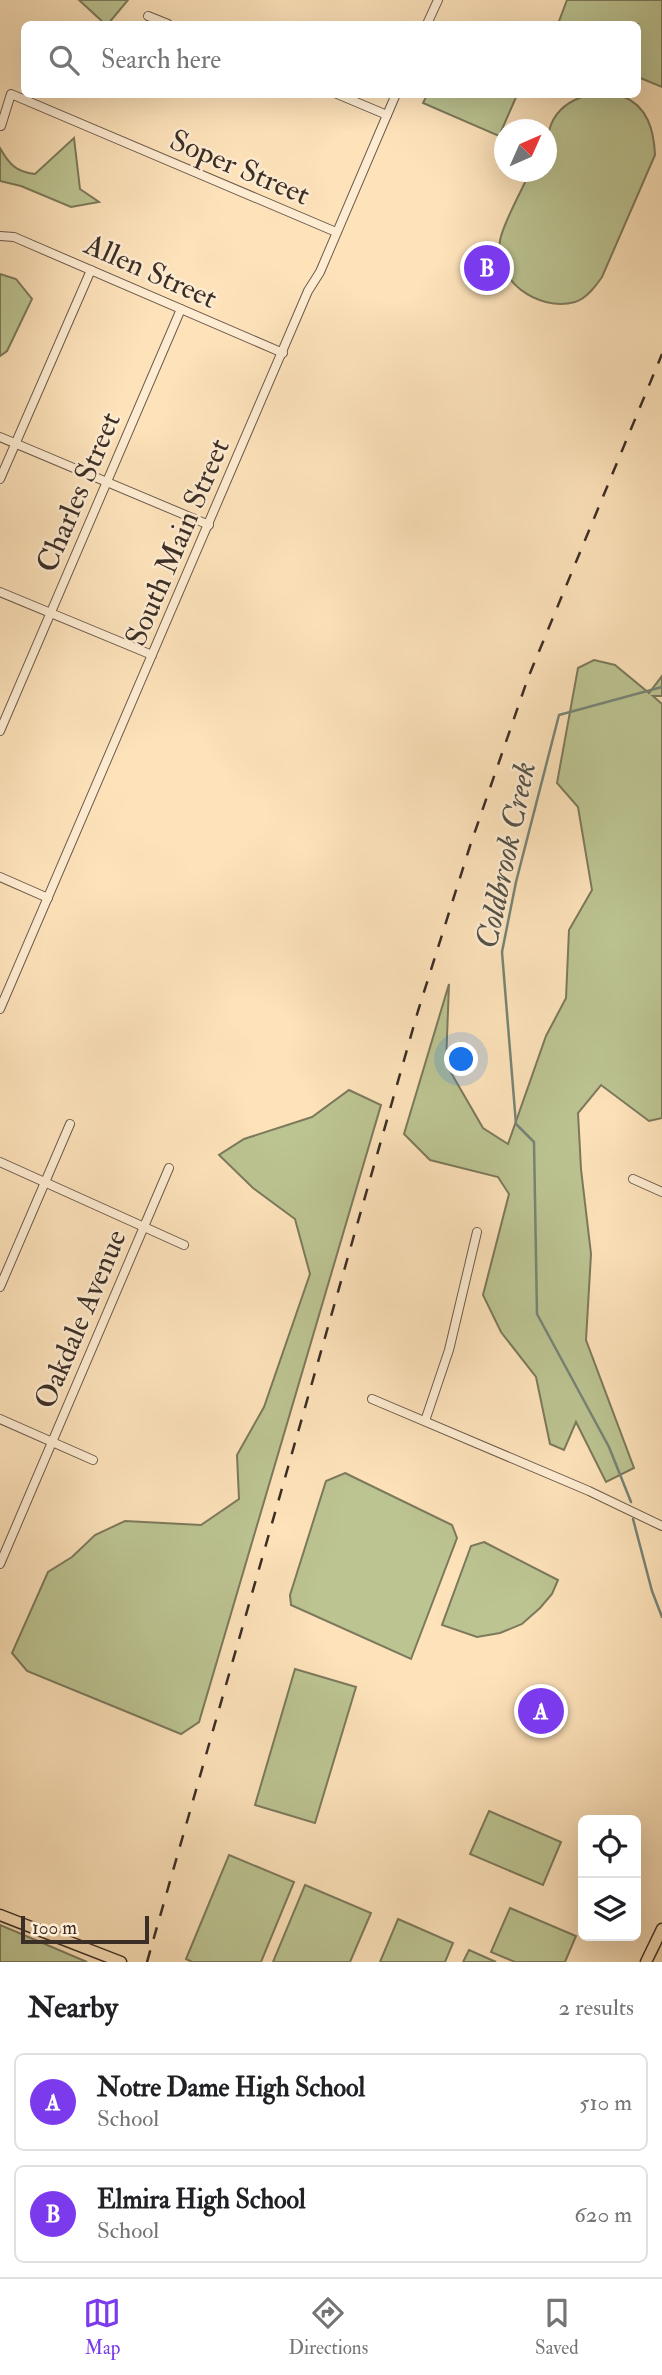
<!DOCTYPE html>
<style>
:root{--surface:#fff;--page:#f2f2f2;--text:#202124;--muted:#757577;--line:#e0e0e0;--accent:#7c3aed}
body{margin:0;font-family:"IM FELL Double Pica",serif;background:var(--page);color:var(--text)}
.controls{position:absolute;right:21px;bottom:21px;display:grid;overflow:hidden;border-radius:10px;box-shadow:0 7px 28px #0002}
.controls button{width:63px;height:63px;display:grid;place-items:center;padding:0;border:0;border-bottom:2px solid var(--line);background:var(--surface);color:var(--text);font:35px sans-serif}
.compass{position:absolute;left:494px;top:119px;width:63px;height:63px;border-radius:50%;background:var(--surface);box-shadow:0 7px 28px #0002;rotate:45deg}
.scale{position:absolute;left:21px;bottom:18px;width:128px;box-sizing:border-box;padding-left:7px;border:4px solid #3b2e26;border-top:0;font-size:19px;line-height:24px;white-space:nowrap;color:#3b2e26;-webkit-text-stroke:5px #feecd2;paint-order:stroke}
.you{position:absolute;left:462px;top:1060px;width:24px;height:24px;margin:-18px;border:5px solid #fff;border-radius:50%;background:#1a73e8;box-shadow:0 0 0 10px #1a73e833}
.badge{display:grid;place-items:center;width:46px;height:46px;border-radius:50%;background:var(--accent);color:#fff;font-size:23px;font-weight:700}
.pin{position:absolute;translate:-50% -50%;border:4px solid #fff;box-shadow:0 2px 7px #0006}
.list{margin:0;padding:0;list-style:none}
h2{display:flex;justify-content:space-between;align-items:center;height:91px;margin:0;padding:0 28px;font-size:30px}
h2 small{font-size:23px;font-weight:400;color:var(--muted)}
.list li{display:grid;grid-template-columns:46px 1fr auto;gap:21px;align-items:center;box-sizing:border-box;height:98px;margin:0 14px 14px;padding:0 14px;border:2px solid var(--line);border-radius:10px}
.list b{display:block;font-size:26px;white-space:nowrap}
.list p{margin:0;font-size:23px;white-space:nowrap;color:var(--muted)}
.list em{font-size:23px;font-style:normal;color:var(--muted)}
.icon{flex:none;width:38px;height:38px;fill:none;stroke:currentColor;stroke-width:2;stroke-linecap:round;stroke-linejoin:round}
.map{position:relative;flex:none;width:662px;height:1962px;overflow:hidden}
.search{position:absolute;background:var(--surface);box-shadow:0 7px 28px #0002;left:21px;right:21px;top:21px;height:77px;display:flex;align-items:center;gap:18px;box-sizing:border-box;padding:0 24px;border-radius:10px;color:var(--muted);font-size:26px}
.sheet{height:315px;background:var(--surface)}
nav{display:flex;justify-content:space-around;align-items:center;box-sizing:border-box;height:98px;border-top:2px solid var(--line);background:var(--surface);font-size:19px;color:var(--muted)}
nav a{display:grid;justify-items:center;gap:4px}
nav .on{color:var(--accent)}
.map>svg:first-child{display:block}
.green{fill:#bcc492;stroke:#7c795c;stroke-width:2}
.lines{fill:none;stroke-linecap:round;stroke-linejoin:round}
.stream{stroke:#778477;stroke-width:2.5}
.minor-casing{stroke:#6c5b4b;stroke-width:10}
.major-casing{stroke:#3b2e26;stroke-width:13}
.minor{stroke:#feecd2;stroke-width:8}
.major{stroke:#fde2ba;stroke-width:10}
.rail{stroke:#3b2e26;stroke-width:2.5;stroke-dasharray:12 12;stroke-linecap:butt}
.labels{text-anchor:middle;stroke-width:5;stroke-linejoin:round;paint-order:stroke}
.street-label{font-size:30px;fill:#3b2e26;stroke:#feecd2}
.water-label{font-size:32px;font-style:italic;fill:#545248;stroke:#feecd2}
</style>
<div class="map">
<svg width="662" height="1962" viewBox="0 0 662 1962">
<rect width="100%" height="100%" fill="#fde2ba"/>
<filter id="stains"><feTurbulence type="fractalNoise" baseFrequency=".00286" numOctaves="4"/><feColorMatrix values="0 0 0 0 .2 0 0 0 0 .09 0 0 0 0 .02 0 0 0 .5 -.17"/></filter>
<radialGradient id="worn" r=".72"><stop offset=".6" stop-color="#630" stop-opacity="0"/><stop offset="1" stop-color="#630" stop-opacity=".3"/></radialGradient>
<!-- green -->
<g class="green">
<path d="M79,0H128L108,24H105Z"/>
<path d="M567,0H662V87L638,77V24H558Z"/>
<path d="M427,95V94L517,95L499,136L423,103Z"/>
<path d="M588,95C598,94 612,92 622,96C648,106 654,131 655,155L602,277C595,287 586,299 575,302C538,312 493,280 500,241C502,225 523,188 530,172H546C546,135 546,107 588,95Z"/>
<path d="M74,138L80,189L99,202L71,207L21,186L0,181V148C9,164 16,172 35,174Z"/>
<path d="M0,274L16,279L32,299L7,351L0,356Z"/>
<path d="M594,660L615,665L649,693L662,676V696H653L662,704V1118L649,1121L601,1085L578,1113L581,1169L591,1254L586,1340L634,1468L606,1482L576,1422L564,1450L550,1444L536,1377L501,1332L483,1295L509,1194L498,1177L430,1160L404,1134L449,984L446,1064L483,1128L508,1144L546,1036L566,998L569,930L592,890L578,807L557,783L578,668Z"/>
<path d="M349,1090L381,1105L199,1722L181,1734L27,1671L12,1653L48,1572L72,1557L95,1535L125,1521L201,1525L239,1499L237,1455L264,1407L310,1274L295,1219L253,1188L219,1155L244,1139L312,1117Z"/>
<path d="M345,1473L452,1525L457,1538L411,1659L291,1605L290,1595L326,1481Z"/>
<path d="M484,1542L558,1580L552,1594L540,1608L522,1624L500,1633L477,1637L442,1625L471,1546Z"/>
<path d="M295,1669L356,1687L315,1823L255,1805Z"/>
<path d="M489,1811L561,1842L543,1885L470,1854Z"/>
<path d="M229,1855L294,1882L261,1962H192L186,1959Z"/>
<path d="M305,1885L371,1913L350,1962H273Z"/>
<path d="M510,1908L576,1936L565,1962H515L491,1952Z"/>
<path d="M398,1919L453,1943L445,1962H380Z"/>
<path d="M0,1925L87,1962H0Z"/>
<path d="M469,1950L496,1962H463Z"/>
</g>
<g class="lines">
<!-- stream -->
<g class="stream">
<path d="M631,1502L609,1447L537,1314L534,1142L516,1124L502,952L516,882L559,715L662,687"/>
<path d="M633,1519L652,1591L662,1617"/>
</g>
<!-- minor casing -->
<g class="minor-casing">
<g id="minor">
<path d="M148,16L168,24"/>
<path d="M427,24L438,0"/>
<path d="M337,94L387,115"/>
<path d="M1,126L11,94L336,232"/>
<path d="M0,236L14,237L283,353"/>
<path d="M0,437L209,525"/>
<path d="M0,479L91,270"/>
<path d="M0,592L152,655"/>
<path d="M0,731L181,309"/>
<path d="M0,877L48,898"/>
<path d="M0,1009L308,291L320,272L396,94"/>
<path d="M0,1162L184,1245"/>
<path d="M633,1179L662,1192"/>
<path d="M0,1287L70,1124"/>
<path d="M372,1399L589,1491L662,1526"/>
<path d="M0,1419L93,1460"/>
<path d="M425,1421L449,1350L477,1232"/>
<path d="M0,1564L169,1168"/>
</g>
</g>
<!-- major casing -->
<g class="major-casing">
<g id="major">
<path d="M0,1915L121,1962"/>
<path d="M646,1962L662,1929"/>
</g>
</g>
<!-- minor -->
<use href="#minor" class="minor"/>
<!-- major -->
<use href="#major" class="major"/>
<!-- rail -->
<path class="rail" d="M147,1962L418,1011L470,846L528,678L662,354"/>
</g>
<g class="labels">
<!-- street labels -->
<g class="street-label">
<text transform="translate(240 167) rotate(23)" y="10">Soper Street</text>
<text transform="translate(151 271) rotate(24)" y="10">Allen Street</text>
<text transform="translate(78 492) rotate(-67)" y="10">Charles Street</text>
<text transform="translate(177 542) rotate(-67)" y="10">South Main Street</text>
<text transform="translate(80 1319) rotate(-67)" y="10">Oakdale Avenue</text>
</g>
<!-- water labels -->
<g class="water-label">
<text transform="translate(505 855) rotate(-78)" y="11">Coldbrook Creek</text>
</g>
</g>
<rect width="100%" height="100%" filter="url(#stains)"/>
<rect width="100%" height="100%" fill="url(#worn)"/>
</svg>
<div class="controls">
<button><svg class="icon" aria-label="locate" viewBox="0 0 24 24"><circle cx="12" cy="12" r="6"/><path d="M12 2v4M12 18v4M2 12h4M18 12h4"/></svg></button>
<button><svg class="icon" aria-label="layers" viewBox="0 0 24 24"><path d="M12 4l9 5-9 5-9-5zM3 14l9 5 9-5"/></svg></button>
</div>
<svg class="compass" viewBox="-18 -18 36 36"><path d="M0-13l5 13h-10z" fill="#e53935"/><path d="M0 13l5-13h-10z" fill="#757577"/></svg>
<div class="scale">100 m</div>
<div class="you"></div>
<div class="pin badge" style="left:541px;top:1711px">A</div>
<div class="pin badge" style="left:487px;top:268px">B</div>
<div class="search"><svg class="icon" aria-label="search" viewBox="0 0 24 24"><circle cx="10" cy="10" r="6"/><path d="M15 15l6 6"/></svg>Search here</div>
</div>
<section class="sheet">
<h2>Nearby<small>2 results</small></h2>
<ul class="list">
<li><span class="badge">A</span><div><b>Notre Dame High School</b><p>School</p></div><em>510 m</em></li>
<li><span class="badge">B</span><div><b>Elmira High School</b><p>School</p></div><em>620 m</em></li>
</ul>
</section>
<nav>
<a class="on"><svg class="icon" aria-label="map" viewBox="0 0 24 24"><path d="M3 6l6-2 6 2 6-2v14l-6 2-6-2-6 2zM9 4v14M15 6v14"/></svg>Map</a>
<a><svg class="icon" aria-label="directions" viewBox="0 0 24 24"><path d="M12 3l9 9-9 9-9-9zM9 14v-3h6M13 9l2 2-2 2"/></svg>Directions</a>
<a><svg class="icon" aria-label="saved" viewBox="0 0 24 24"><path d="M7 4h10v16l-5-4-5 4z"/></svg>Saved</a>
</nav>
